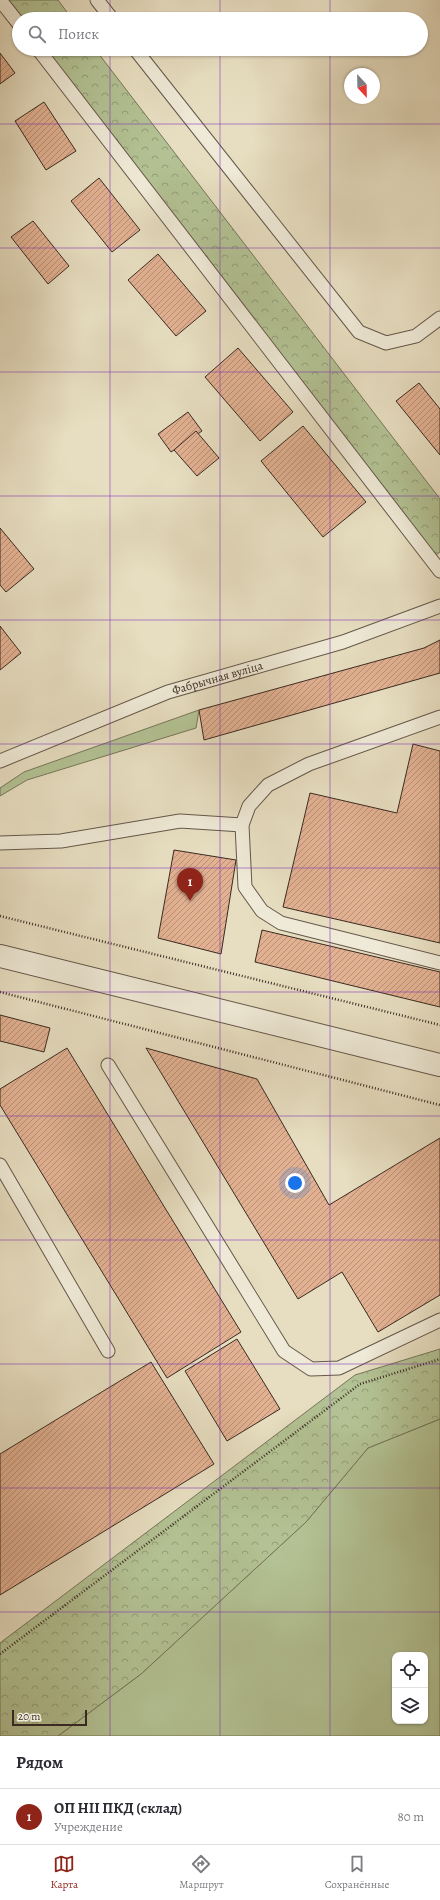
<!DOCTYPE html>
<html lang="ru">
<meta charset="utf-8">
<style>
:root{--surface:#fff;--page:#f7f7f7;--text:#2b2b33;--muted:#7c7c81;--line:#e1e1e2;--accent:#8f2418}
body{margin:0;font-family:Alegreya,serif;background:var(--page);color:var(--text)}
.controls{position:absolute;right:12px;bottom:12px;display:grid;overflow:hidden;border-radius:8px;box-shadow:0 1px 3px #0004}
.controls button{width:36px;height:36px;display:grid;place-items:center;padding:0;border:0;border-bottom:1px solid var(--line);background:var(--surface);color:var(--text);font:20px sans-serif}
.compass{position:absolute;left:344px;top:68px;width:36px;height:36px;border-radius:50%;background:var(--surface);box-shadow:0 1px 3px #0004;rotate:158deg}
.scale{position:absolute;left:12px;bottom:10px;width:75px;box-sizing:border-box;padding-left:4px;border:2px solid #3a2a22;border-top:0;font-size:11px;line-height:14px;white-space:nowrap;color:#3a2a22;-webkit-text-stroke:3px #efead7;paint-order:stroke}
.you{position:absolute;left:295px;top:1183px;width:14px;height:14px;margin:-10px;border:3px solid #fff;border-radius:50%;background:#1a73e8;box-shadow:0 0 0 6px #1a73e833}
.badge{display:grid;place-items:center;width:26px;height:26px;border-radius:50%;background:var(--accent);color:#fff;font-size:13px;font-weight:700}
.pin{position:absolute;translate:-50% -33px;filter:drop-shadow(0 1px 2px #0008)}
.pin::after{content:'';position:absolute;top:21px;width:14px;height:12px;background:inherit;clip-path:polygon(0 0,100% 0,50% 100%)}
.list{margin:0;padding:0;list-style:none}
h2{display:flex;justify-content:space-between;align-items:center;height:52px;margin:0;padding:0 16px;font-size:17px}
h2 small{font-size:13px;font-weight:400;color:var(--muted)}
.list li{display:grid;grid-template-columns:26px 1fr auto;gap:12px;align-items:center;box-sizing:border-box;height:56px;padding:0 16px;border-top:1px solid var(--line)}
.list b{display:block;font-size:15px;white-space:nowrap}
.list p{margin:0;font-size:13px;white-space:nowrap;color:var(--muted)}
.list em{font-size:13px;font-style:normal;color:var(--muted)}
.icon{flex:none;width:22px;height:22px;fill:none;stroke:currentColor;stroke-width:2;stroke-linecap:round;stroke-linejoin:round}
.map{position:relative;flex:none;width:440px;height:1736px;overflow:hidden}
.search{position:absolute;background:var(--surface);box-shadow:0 1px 3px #0004;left:12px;right:12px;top:12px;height:44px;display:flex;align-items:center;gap:10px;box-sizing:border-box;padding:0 14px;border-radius:22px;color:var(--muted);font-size:15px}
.sheet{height:108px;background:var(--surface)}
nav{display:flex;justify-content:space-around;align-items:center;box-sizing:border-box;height:56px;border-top:1px solid var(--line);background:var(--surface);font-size:11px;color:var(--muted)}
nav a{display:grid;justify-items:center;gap:2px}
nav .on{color:var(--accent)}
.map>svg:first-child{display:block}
.green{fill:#b3c294;stroke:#76765b;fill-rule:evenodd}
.forest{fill:url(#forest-crowns);stroke:#76765b}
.building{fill:url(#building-hatch);stroke:#3a2a22}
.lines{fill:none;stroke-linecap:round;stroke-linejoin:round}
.lane-casing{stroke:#65574a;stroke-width:15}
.street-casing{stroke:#65574a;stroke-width:24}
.path{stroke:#3a2a22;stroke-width:2.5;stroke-dasharray:1 2;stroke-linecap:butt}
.lane{stroke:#efead7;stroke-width:13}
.street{stroke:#efead7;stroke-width:22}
.grid{fill:none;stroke:#7b2cbf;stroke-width:1;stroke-opacity:0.55}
.labels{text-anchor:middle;stroke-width:3.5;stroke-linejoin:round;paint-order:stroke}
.street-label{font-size:12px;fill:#3a2a22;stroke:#efead7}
</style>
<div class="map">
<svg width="440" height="1736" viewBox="0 0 440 1736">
<defs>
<pattern id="forest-crowns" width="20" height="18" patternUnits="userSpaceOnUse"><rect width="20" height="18" fill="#b3c294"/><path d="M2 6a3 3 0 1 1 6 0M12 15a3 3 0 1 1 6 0" fill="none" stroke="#939e78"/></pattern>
<pattern id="building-hatch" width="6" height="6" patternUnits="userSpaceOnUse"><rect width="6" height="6" fill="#e2b192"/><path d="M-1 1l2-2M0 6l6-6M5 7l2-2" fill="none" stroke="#b89077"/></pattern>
</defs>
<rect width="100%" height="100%" fill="#e7dec1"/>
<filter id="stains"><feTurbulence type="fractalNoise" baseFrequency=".005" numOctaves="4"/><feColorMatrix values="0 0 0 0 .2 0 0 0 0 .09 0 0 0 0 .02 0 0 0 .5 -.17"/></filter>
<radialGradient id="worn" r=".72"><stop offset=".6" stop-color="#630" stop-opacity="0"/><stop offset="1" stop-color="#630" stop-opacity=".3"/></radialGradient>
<!-- green -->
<g class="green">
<path d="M199,710L196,728L27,780L0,796V788L24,772Z"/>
<path d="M440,1419V1736H58L141,1674L306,1522L368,1448ZM395,1655H425V1721H395Z"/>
</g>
<!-- forest -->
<g class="forest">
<path d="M0,0H58L72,19H19Z"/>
<path d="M38,49H95L440,499V552L430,559Z"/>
<path d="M440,1349V1419L368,1448L306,1522L141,1674L58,1736H0V1643L355,1375Z"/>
</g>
<!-- building -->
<g class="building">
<path d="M0,53L15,73L0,84Z"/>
<path d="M44,102L76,151L46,170L15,121Z"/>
<path d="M99,178L140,230L112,252L71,201Z"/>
<path d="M33,221L69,266L48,284L11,237Z"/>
<path d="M158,254L206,311L176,336L128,280Z"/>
<path d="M238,348L293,412L260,441L205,377Z"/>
<path d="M419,383L440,409V455L396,401Z"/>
<path d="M188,412L202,431L171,452L158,434Z"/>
<path d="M303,426L366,502L323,537L261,461Z"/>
<path d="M196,431L219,458L197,476L174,450Z"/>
<path d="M0,528L34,569L6,592L0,585Z"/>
<path d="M0,626L21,653L0,670Z"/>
<path d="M440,640V673L204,740L199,710L424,648Z"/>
<path d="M413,744L440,751V943L283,907L310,793L397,813Z"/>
<path d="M174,850L236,860L221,954L158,938Z"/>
<path d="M262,930L440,972V1007L255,962Z"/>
<path d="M0,1015L50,1028L44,1052L0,1041Z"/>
<path d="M67,1048L241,1332L167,1378L0,1105V1089Z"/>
<path d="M146,1048L257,1079L329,1205L440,1138V1295L378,1332L342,1272L298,1299Z"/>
<path d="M237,1339L280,1409L227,1441L185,1371Z"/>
<path d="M151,1362L214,1464L0,1595V1454Z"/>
</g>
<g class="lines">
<!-- lane casing -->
<g class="lane-casing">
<g id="lane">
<path d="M0,0L19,24"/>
<path d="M97,0L112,19"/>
<path d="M38,49L440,571"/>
<path d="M135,49L359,332L386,343L416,336L440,318"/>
<path d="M440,717L309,764L268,785L249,806L242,825L245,887L262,911L281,923L440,963"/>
<path id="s1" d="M0,761L168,692L343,642L440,606"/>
<path d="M0,843L61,841L180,821L242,825"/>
<path d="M108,1065L284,1351L311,1369L339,1368L440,1320"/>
<path d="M0,1165L108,1351"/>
</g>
</g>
<!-- street casing -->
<g class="street-casing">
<path id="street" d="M0,956L440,1065"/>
</g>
<!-- path -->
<g class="path">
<path d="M0,916L440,1025"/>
<path d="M0,992L440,1105"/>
<path d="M0,1654L360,1384L440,1359"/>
</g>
<!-- lane -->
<use href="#lane" class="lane"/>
<!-- street -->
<use href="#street" class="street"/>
</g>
<!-- grid -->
<path class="grid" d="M110,0V19M220,0V19M330,0V19M110,49V1736M220,49V1736M330,49V1736M0,124H440M0,248H440M0,372H440M0,496H440M0,620H440M0,744H440M0,868H440M0,992H440M0,1116H440M0,1240H440M0,1364H440M0,1488H440M0,1612H440"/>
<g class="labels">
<!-- street labels -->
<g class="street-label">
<text dy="4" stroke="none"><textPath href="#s1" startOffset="233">Фабрычная вуліца</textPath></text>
</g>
</g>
<rect width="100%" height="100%" filter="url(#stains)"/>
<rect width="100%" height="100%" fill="url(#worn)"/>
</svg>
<div class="controls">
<button><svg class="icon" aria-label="locate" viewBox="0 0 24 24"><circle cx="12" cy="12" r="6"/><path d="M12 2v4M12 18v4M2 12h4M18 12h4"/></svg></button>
<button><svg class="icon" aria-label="layers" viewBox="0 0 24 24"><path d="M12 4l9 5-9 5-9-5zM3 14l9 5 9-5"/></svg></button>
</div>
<svg class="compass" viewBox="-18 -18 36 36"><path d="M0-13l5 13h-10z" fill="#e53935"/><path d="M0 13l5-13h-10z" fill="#7c7c81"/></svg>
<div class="scale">20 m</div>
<div class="you"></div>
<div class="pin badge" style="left:190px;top:901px">1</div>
<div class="search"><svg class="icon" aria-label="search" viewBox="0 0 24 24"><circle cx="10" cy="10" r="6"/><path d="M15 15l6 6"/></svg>Поиск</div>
</div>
<section class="sheet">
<h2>Рядом<small></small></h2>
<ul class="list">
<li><span class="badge">1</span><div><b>ОП НII ПКД (склад)</b><p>Учреждение</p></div><em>80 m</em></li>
</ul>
</section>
<nav>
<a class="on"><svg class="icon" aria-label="map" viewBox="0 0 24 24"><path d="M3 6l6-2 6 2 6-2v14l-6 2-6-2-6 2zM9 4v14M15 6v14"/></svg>Карта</a>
<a><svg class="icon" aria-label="directions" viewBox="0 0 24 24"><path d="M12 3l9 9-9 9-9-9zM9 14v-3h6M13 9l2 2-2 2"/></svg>Маршрут</a>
<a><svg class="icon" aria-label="saved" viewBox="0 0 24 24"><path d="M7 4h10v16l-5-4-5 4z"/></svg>Сохранённые</a>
</nav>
